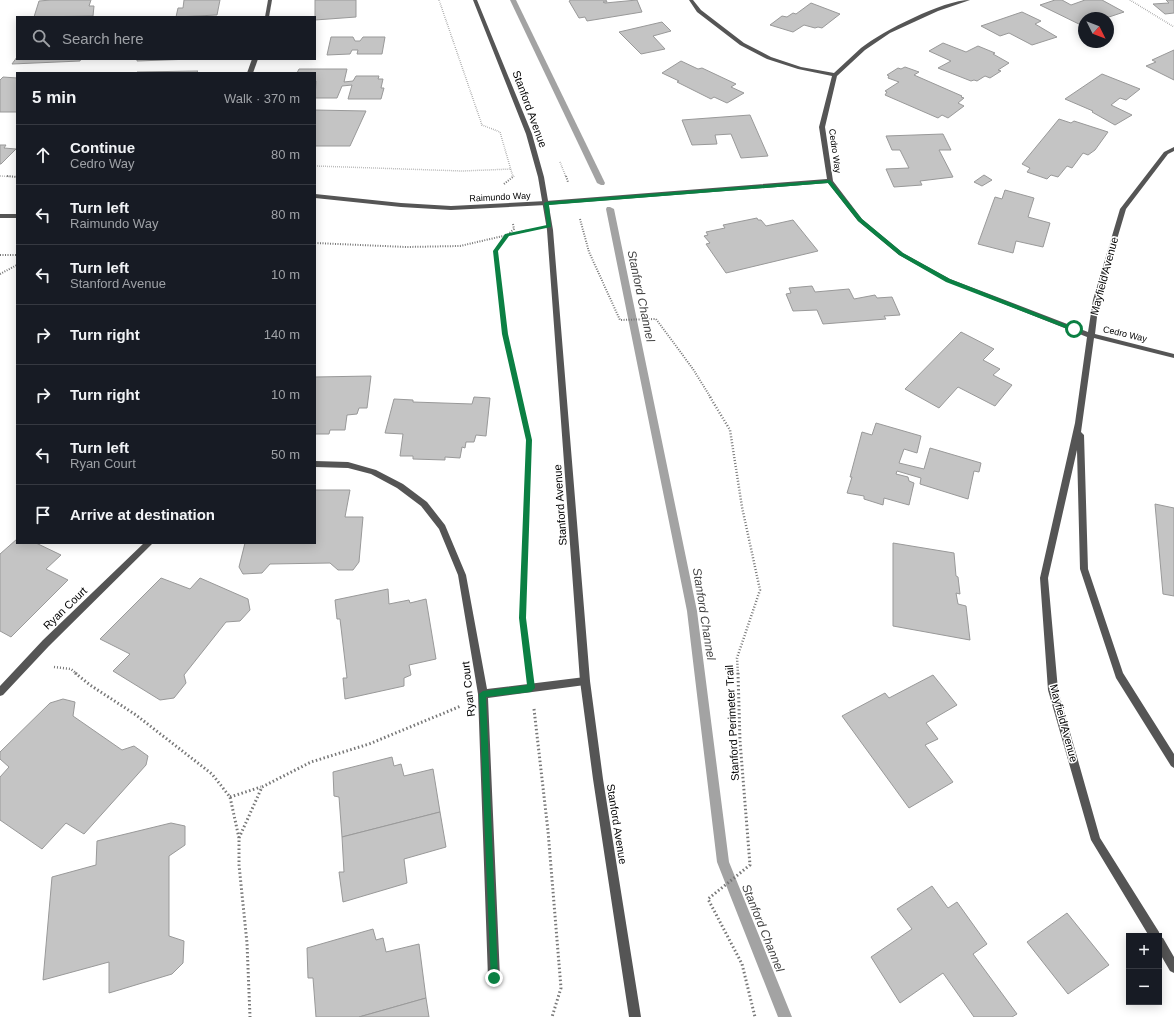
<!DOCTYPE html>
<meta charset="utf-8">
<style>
:root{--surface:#171b24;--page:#20242c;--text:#f1f3f6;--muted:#9ea1a6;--line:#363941}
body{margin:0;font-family:Helvetica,sans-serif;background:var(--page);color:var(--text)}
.controls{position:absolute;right:12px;bottom:12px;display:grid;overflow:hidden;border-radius:0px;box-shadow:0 2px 10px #0003}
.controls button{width:36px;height:36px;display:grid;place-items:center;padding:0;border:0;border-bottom:1px solid var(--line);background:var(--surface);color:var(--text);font:20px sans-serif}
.compass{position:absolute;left:1078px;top:12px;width:36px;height:36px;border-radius:50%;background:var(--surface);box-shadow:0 2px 10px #0003;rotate:132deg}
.stop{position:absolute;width:12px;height:12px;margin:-9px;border:3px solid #0b8043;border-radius:50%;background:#fff}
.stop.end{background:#0b8043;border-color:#fff;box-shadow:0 1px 4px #0008}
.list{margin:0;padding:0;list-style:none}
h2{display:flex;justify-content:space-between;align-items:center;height:52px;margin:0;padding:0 16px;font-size:17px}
h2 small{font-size:13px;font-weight:400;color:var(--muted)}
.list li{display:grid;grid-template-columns:26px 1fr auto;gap:12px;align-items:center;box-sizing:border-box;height:60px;padding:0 16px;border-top:1px solid var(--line)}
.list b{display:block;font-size:15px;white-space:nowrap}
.list p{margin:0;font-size:13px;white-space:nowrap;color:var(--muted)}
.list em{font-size:13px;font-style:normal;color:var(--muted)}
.icon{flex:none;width:22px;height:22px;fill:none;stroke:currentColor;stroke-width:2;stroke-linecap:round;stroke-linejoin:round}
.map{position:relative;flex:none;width:1174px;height:1017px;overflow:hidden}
.search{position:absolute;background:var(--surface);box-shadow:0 2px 10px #0003;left:16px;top:16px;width:300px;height:44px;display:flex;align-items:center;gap:10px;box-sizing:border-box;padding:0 14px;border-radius:0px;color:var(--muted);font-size:15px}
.panel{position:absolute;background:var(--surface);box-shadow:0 2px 10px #0003;left:16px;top:72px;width:300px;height:472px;border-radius:0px}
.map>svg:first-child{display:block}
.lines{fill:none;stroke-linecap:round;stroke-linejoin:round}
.stream{fill:#a3a3a3;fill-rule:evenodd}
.building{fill:#c4c4c4;stroke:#999}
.path-far3{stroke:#777;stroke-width:1.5;stroke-dasharray:0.5 1.5;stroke-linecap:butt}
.path-far2{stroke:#777;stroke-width:2;stroke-dasharray:1 1.5;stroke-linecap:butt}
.path-far1{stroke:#777;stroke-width:2.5;stroke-dasharray:1 2;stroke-linecap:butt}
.path{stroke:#777;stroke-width:3;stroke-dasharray:1.5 2.5;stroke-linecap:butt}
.minor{fill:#555;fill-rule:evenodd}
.tertiary{fill:#555;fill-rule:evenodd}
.route{fill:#0b8043}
.labels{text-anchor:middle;stroke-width:3;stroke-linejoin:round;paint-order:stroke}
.far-street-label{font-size:9px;fill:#000;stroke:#fff}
.street-label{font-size:11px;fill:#000;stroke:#fff}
.water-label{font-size:12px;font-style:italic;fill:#444;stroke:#fff}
</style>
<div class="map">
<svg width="1174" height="1017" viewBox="0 0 1174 1017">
<rect width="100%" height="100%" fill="#fff"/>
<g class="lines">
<!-- stream -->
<g class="stream">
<path d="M510,0H516L605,183L604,185H601L597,183Z"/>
<path d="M607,207H610L614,209L697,611L729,862L792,1017H778L717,862L687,611L606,209Z"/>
</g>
</g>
<!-- building -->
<g class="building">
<path d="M51,0H91L89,6H94L93,16L34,17L39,1Z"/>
<path d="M184,0H220L217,15L176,17L178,8H183Z"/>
<path d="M315,0H356V17L315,20Z"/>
<path d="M571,0H606L607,2H603L605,3L637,0L642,12L587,21L585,17L579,18L569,1Z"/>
<path d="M1055,0H1062L1071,5L1085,0H1102L1124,12L1106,18H1084V26H1083L1040,5Z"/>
<path d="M1166,0H1174V13L1165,14L1153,4L1169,3Z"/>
<path d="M811,3L840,14L822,28L818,27L815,28L804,25L793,32L770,25L782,16L787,17L793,13L796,14Z"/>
<path d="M1022,12L1041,21L1035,24L1057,37L1032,45L1009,33L1000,36L981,26Z"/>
<path d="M662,22L671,31L653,36L665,49L641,54L619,32Z"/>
<path d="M331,37H353L355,41H360L363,37H385L382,54H357L358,50H352L350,54L327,55Z"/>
<path d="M943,43L966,52L978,46L995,53L993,54L1009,63L998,70L1001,71L990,78L985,76L977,81L974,80L971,81L938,68L951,61L929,51Z"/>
<path d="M1174,50V80L1146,66L1156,62L1152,60Z"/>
<path d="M17,57V59H81L80,61L12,64Z"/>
<path d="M137,59H192L137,61Z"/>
<path d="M681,61L698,69L702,68L736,84L731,87L744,93L727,103L714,97L711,99L677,82L679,81L662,73Z"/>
<path d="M905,67L919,72L914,75L962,96L961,97L964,98L958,103L964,106L948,118L942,115L938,118L885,95L887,92L885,91L899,82L888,78L889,76L887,75L898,68L901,69Z"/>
<path d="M299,69H347L344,82L353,81L356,76H379L378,79H383L381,88H384L381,99H348L352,85L342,86L337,98H315L316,81H315V73H297Z"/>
<path d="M198,71L196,73H136L137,72Z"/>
<path d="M1102,74L1140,89L1126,100L1120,98L1111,105L1132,115L1115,125L1092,112L1093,111L1065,99Z"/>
<path d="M3,77L17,78V112H0V80Z"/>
<path d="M315,110L366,111L350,146H315Z"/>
<path d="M750,115L768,156L741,158L731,134L715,135L717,144L692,145L682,120Z"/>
<path d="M1059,119L1071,123L1074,121L1108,132L1095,150L1088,155L1083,153L1072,168L1067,166L1058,177L1051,175L1047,179L1027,172L1030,168L1022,164Z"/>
<path d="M943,134L951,150H939L953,177L920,181L922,185L894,187L886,169L909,168L900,150H892L886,136Z"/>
<path d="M0,145H6L4,148L16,149L1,164H0Z"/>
<path d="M984,175L992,180L982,186L974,182Z"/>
<path d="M1005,190L1034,198L1028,217L1050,223L1043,247L1016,241L1013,253L978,244L995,197L1002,199Z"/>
<path d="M757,218L758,220H761L766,226L793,220L818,251L726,273L706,244L710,243L704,236L708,235L706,232L725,228L723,225Z"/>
<path d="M812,286L815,292L849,289L854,299L875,295L877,298L892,297L900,315L884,316L886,319L823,324L817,310L793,311L786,294L791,293L789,288Z"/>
<path d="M961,332L994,349L983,360L1000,369L993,375L1012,385L995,406L958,387L939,408L905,389Z"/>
<path d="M371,376L367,408H359L357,414L347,415L345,430H330L329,434H315V377Z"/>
<path d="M474,397L490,398L486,436L476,435L474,442H466L465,448L462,447L460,458L445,457V460L413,459V456H400L403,434L385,433L394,399L413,400V402L472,404Z"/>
<path d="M876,423L921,436L917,453L904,449L899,463L924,469L930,448L981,463L979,472L974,471L968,499L920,484L921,478L897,471L896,474L908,477L909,481L914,483L909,505L884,498L883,505L864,499V496L847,493L852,477H850L862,432L872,435Z"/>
<path d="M315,490H350L345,517H363L359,562L353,570H338L330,563L270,564L262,573L243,574L239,567L245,543H315Z"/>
<path d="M1155,504L1174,508V596L1163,594Z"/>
<path d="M17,539V543H36L61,555L46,569L68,580L11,637L0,631V554Z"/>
<path d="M893,543L954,553L956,576L958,577L960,594L956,593L958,604L966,606L970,640L893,626Z"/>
<path d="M161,578L190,589L200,578L248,599L250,610L240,621L226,622L184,675L186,683L174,698L160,700L113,671L130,654L100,639Z"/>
<path d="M388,589L389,604L409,600L410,603L426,599L436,659L409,665L411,675L404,678V686L345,699L343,678H347L340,619H337L335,600Z"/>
<path d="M933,675L957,705L926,723L938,739L925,745L953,782L909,808L842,716L885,693L889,698Z"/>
<path d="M63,699L75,702L73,716L122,750L134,746L148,756L146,765L84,834L66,823L42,849L0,820V777L9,767L0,759V752L50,703Z"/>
<path d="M392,757L394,766L401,764L404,776L433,769L440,812L342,837L339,797L334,796L333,772Z"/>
<path d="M440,812L446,847L404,859L407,883L343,902L339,872H344L342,837Z"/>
<path d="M171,823L185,826V845L169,856V936L184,941L183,963L172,974L109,993V962L43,980L52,877L96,865L97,841Z"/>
<path d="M932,886L948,908L957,902L987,944L973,954L1017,1014L1012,1017H974L943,973L900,1003L871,957L912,929L897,909Z"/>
<path d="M1067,913L1109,965L1068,994L1027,942Z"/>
<path d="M373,929L376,940L383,938L386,952L419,944L426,998L359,1017H316L313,978H308L307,948Z"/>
<path d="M426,998L429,1017H359Z"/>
</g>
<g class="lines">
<!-- path-far3 -->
<g class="path-far3">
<path d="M439,0L482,125L500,132L513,177"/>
<path d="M1130,0L1174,27"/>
<path d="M560,162L566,177"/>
<path d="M315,166L462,171L511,169"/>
<path d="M0,176L17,177"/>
</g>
<!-- path-far2 -->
<g class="path-far2">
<path d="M7,176L17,177"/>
<path d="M566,176L568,182"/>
<path d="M504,184L514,176"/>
<path d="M580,219L589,252L620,320L656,319L693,369L711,398"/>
<path d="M513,224L514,229L504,238L495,251L505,334L520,398"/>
<path d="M315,243L406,247L460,246L529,230"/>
<path d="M0,255H17"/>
<path d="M0,274L17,265"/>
</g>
<!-- path-far1 -->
<g class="path-far1">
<path d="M519,397L529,440L523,618L529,667"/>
<path d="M710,397L730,430L742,507L760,590L737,658L738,674"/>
<path d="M54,667L71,669L77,674"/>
</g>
<!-- path -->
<g class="path">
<path d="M75,673L90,685L136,715L212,774L230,797L239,838V865L247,943L250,1017"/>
<path d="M738,673L740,741L750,865L708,899L742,964L755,1017"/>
<path d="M534,709L548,831L561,988L552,1017"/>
<path d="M230,797L261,787"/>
<path d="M239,838L262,787L311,762L369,744L461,706"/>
</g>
<!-- minor -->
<g class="minor">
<path d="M268,0H272L269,17H265Z"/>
<path d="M689,0H693L701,10L744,43L771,57L801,67L834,73C843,65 852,56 861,48C883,31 943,0 970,0L938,11L890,33L865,50L837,76L825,127L833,181L862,219L903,253L950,279L1088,332L1093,300L1120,209L1164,152L1174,147V151L1168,154L1126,209L1099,300L1095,334L1174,354V358L1094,338L1081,432L1084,435L1088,569L1123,673L1174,754V768L1171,766L1116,678L1080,569L1077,450L1048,578L1058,690L1100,838L1159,932L1160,937L1163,938L1174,957V973L1170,971L1159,952V936H1149L1091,840L1048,690L1040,578L1075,423L1087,337L946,281L899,255L858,221L828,183L546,205L451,210L401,207L315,198V194L401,203L451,206L546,201L827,179L819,127L832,76L798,69L767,59L740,45L697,12Z"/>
<path d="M252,59H258L253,73H247Z"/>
<rect x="0" y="214" width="17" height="4"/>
<path d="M315,461L348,462L376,470L403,484L427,502L445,525L466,575L487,689L585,677L588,678L590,681L588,684L585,685L488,698L500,978L498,982L494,984L490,982L488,978L478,694L458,575L439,529L421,506L397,488L371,474L348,468L315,467Z"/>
<path d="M144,543H153L49,646L3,695L0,696V686L43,640Z"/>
</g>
<!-- tertiary -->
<path class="tertiary" d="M473,0H477L532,134L544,177L553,230L590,681L603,779L641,1017H629L593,779L580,681L547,230L538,177L526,134Z"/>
</g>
<!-- route -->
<path class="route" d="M830,180L862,219L903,253L950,279L1077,329L1073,331L946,282L899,255L858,221L828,183L549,205L551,227L509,236L498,251L508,334L532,440L526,618L535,688L531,692L486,697L498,978L497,981L494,983L491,981L479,694L483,691L527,685L519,618L526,440L502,334L493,251L505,234L547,225L544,203L546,202Z"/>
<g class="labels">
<!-- far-street labels -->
<g class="far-street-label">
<text transform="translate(835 151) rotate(82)" y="3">Cedro Way</text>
<text transform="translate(500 197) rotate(-3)" y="3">Raimundo Way</text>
<text transform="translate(1125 334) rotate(13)" y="3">Cedro Way</text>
</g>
<!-- street labels -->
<g class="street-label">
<text transform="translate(530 109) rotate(70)" y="4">Stanford Avenue</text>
<text transform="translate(1104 276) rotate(-75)" y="4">Mayfield Avenue</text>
<text transform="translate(560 505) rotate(-94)" y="4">Stanford Avenue</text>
<text transform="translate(65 608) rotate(-44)" y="4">Ryan Court</text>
<text transform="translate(468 689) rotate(-96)" y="4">Ryan Court</text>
<text transform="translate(732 723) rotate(-93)" y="4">Stanford Perimeter Trail</text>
<text transform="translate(1064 723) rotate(75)" y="4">Mayfield Avenue</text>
<text transform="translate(617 824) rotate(81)" y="4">Stanford Avenue</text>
</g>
<!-- water labels -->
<g class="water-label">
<text transform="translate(641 296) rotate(78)" y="4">Stanford Channel</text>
<text transform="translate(704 614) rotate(81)" y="4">Stanford Channel</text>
<text transform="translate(763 928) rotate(68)" y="4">Stanford Channel</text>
</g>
</g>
</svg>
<div class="controls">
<button>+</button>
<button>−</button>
</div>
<svg class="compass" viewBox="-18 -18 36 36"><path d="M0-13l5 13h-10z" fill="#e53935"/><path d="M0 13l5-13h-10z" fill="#9ea1a6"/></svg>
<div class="stop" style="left:1074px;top:329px"></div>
<div class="stop end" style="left:494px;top:978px"></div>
<div class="search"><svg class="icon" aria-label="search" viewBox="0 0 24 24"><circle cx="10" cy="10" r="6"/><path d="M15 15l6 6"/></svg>Search here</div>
<section class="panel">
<h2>5 min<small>Walk · 370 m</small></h2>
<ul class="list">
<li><svg class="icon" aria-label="ahead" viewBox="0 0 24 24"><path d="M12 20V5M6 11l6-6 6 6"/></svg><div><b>Continue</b><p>Cedro Way</p></div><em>80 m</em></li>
<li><svg class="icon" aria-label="left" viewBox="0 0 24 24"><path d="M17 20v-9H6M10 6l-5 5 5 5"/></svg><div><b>Turn left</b><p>Raimundo Way</p></div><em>80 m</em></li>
<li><svg class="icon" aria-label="left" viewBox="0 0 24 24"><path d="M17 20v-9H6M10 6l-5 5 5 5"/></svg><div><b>Turn left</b><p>Stanford Avenue</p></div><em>10 m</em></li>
<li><svg class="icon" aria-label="right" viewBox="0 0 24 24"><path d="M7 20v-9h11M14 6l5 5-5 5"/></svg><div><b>Turn right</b></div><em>140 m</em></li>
<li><svg class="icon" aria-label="right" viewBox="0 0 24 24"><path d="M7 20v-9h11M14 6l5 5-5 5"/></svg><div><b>Turn right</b></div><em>10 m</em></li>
<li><svg class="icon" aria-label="left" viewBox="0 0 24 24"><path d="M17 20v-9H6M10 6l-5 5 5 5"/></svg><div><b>Turn left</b><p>Ryan Court</p></div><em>50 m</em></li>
<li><svg class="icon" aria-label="arrive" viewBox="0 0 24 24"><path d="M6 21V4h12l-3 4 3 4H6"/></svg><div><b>Arrive at destination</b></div></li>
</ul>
</section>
</div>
